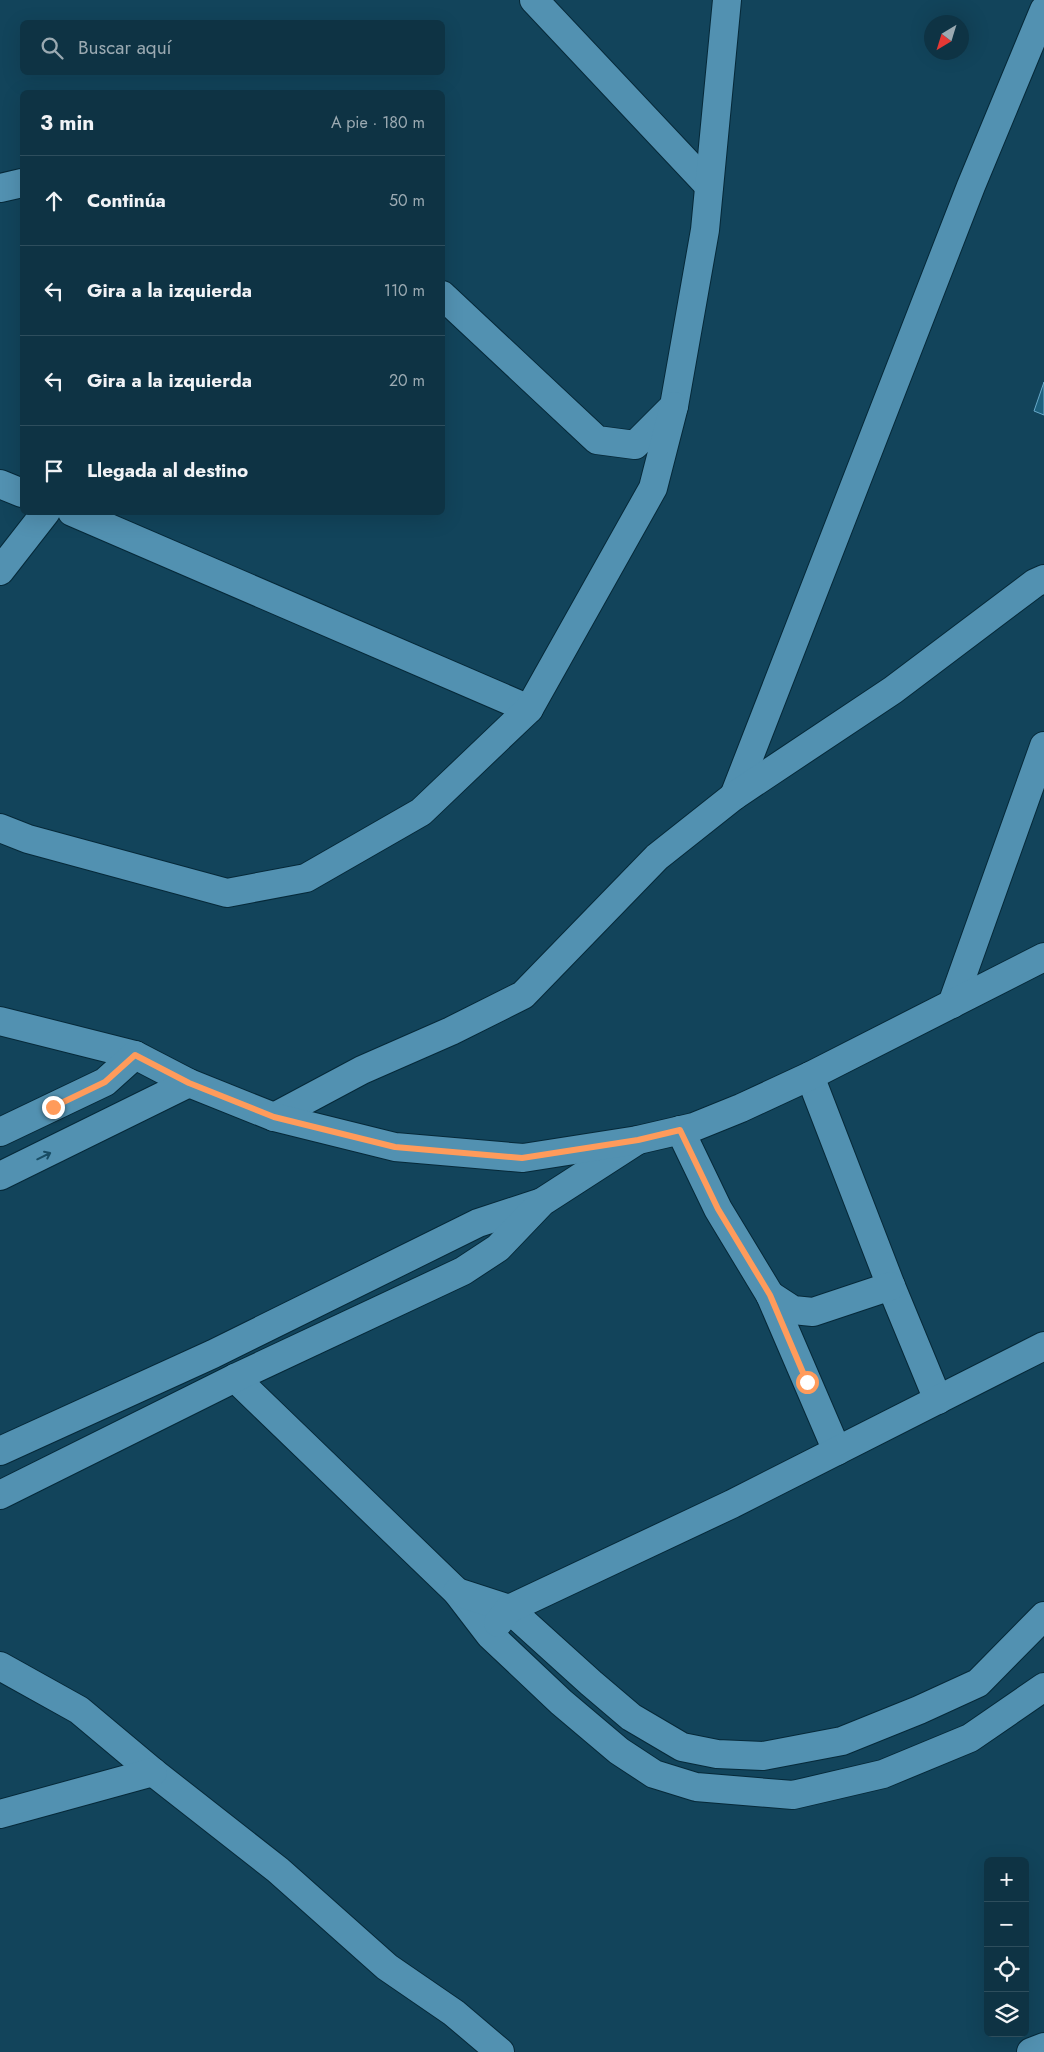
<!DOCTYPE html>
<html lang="es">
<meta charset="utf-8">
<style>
:root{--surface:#0e3344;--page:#1c3f4f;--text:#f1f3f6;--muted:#9baab2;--line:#2e4e5d}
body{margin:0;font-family:Jost,sans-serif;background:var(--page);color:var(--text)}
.controls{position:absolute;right:15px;bottom:15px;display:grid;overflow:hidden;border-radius:8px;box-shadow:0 5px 20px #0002}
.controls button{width:45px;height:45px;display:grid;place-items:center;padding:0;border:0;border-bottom:1px solid var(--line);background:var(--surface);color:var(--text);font:25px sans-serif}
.compass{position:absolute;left:924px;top:15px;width:45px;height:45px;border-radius:50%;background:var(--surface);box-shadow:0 5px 20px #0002;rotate:218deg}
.stop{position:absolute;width:15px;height:15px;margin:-11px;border:4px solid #ff9b5b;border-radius:50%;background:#fff}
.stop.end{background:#ff9b5b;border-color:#fff;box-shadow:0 1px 5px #0008}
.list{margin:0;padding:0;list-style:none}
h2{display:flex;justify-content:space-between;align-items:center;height:65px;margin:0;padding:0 20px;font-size:21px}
h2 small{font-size:16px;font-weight:400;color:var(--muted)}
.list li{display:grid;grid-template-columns:32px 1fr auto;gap:15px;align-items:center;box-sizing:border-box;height:90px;padding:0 20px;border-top:1px solid var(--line)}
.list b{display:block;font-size:19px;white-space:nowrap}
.list em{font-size:16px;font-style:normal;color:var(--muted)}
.icon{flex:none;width:28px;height:28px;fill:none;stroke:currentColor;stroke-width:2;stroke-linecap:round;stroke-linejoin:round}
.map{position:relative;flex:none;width:1044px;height:2052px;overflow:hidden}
.search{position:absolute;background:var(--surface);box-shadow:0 5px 20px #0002;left:20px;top:20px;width:425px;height:55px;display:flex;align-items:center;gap:12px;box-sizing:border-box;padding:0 18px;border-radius:8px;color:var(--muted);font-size:19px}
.panel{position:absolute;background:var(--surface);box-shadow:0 5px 20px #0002;left:20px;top:90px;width:425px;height:425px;border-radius:8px}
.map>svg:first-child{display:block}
.building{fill:#1d607d;stroke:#69a9c9}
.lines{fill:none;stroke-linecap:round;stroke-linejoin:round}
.street-casing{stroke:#062939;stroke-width:30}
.secondary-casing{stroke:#062939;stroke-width:30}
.street{stroke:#5291b1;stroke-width:28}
.secondary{stroke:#5291b1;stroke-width:28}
.oneway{stroke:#184c64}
.route{stroke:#ff9b5b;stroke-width:6}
</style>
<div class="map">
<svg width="1044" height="2052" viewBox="0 0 1044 2052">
<rect width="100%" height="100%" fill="#12445b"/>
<!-- building -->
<path class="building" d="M1044,382V415L1034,411Z"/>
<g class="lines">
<!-- street casing -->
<g class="street-casing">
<g id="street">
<path d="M534,0L709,186"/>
<path d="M0,188L22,183"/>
<path d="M442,295L597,440L635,445L674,406L705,230L727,0"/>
<path d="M0,484L22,493"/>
<path d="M72,512L529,709"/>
<path d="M0,571L46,512"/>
<path d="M734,796L971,186L1044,10"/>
<path d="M0,828L28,839L227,893L306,878L421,812L529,709L653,488L674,406"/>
<path d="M952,1004L1044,746"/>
<path d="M810,1076L891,1286L938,1400"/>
<path d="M274,1117L362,1070L451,1031L523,995L657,857L734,796L893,690L1035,583L1044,579"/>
<path d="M680,1130L718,1209L770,1295L837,1451"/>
<path d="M770,1295L793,1310L813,1312L891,1286"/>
<path d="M235,1378L457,1592L490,1635L561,1702L619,1751L654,1774L696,1787L793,1795L883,1774L970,1738L1044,1687"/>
<path d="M0,1451L213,1354L478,1223L539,1203"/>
<path d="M0,1495L235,1378L463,1271L498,1248L542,1202L638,1140"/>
<path d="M457,1592L509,1609L591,1683L631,1717L682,1747L717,1754L763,1756L842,1741L919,1710L978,1683L1044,1616"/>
<path d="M498,1623L509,1609L732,1504L1044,1346"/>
<path d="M0,1666L79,1710L153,1772L278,1870L387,1967L454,2013L500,2052"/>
<path d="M0,1814L153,1772"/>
<path d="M1031,2052L1044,2047"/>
</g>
</g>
<!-- secondary casing -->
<g class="secondary-casing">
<g id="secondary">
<path d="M0,1021L135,1055L189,1083L274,1117L395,1147L523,1158L638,1140L694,1127L741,1108L810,1076L1044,957"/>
<path d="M0,1132L105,1082L135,1055"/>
<path d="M0,1176L189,1083"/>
</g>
</g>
<!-- street -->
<use href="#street" class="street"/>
<!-- secondary -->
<use href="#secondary" class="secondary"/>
</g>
<!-- one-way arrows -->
<defs><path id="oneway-shaft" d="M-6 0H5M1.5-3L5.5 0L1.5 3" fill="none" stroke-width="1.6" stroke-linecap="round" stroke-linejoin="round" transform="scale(1.25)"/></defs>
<use class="oneway" href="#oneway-shaft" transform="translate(44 1156) rotate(-26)"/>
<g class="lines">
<!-- route -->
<path class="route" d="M53,1107L105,1082L135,1055L189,1083L274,1117L395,1147L522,1158L638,1140L680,1130L718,1209L770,1295L807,1382"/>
</g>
</svg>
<div class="controls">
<button>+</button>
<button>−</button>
<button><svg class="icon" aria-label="locate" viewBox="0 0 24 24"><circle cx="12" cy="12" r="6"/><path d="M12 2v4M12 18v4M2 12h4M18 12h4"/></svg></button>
<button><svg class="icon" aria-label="layers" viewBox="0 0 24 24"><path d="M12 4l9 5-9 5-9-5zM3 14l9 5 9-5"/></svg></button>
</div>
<svg class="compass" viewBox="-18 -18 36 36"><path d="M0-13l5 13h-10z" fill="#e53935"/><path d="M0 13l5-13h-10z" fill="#9baab2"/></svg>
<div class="stop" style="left:807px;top:1382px"></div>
<div class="stop end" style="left:53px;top:1107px"></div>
<div class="search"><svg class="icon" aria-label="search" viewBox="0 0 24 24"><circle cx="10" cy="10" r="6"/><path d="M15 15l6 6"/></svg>Buscar aquí</div>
<section class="panel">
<h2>3 min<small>A pie · 180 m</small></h2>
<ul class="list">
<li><svg class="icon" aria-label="ahead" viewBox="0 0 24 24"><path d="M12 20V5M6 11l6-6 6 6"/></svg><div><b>Continúa</b></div><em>50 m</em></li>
<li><svg class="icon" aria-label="left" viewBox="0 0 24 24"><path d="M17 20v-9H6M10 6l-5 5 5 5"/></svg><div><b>Gira a la izquierda</b></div><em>110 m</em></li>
<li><svg class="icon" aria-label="left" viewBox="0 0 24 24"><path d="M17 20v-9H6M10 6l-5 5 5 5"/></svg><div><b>Gira a la izquierda</b></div><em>20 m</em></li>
<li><svg class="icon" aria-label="arrive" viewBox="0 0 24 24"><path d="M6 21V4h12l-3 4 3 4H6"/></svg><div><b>Llegada al destino</b></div></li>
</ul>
</section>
</div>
